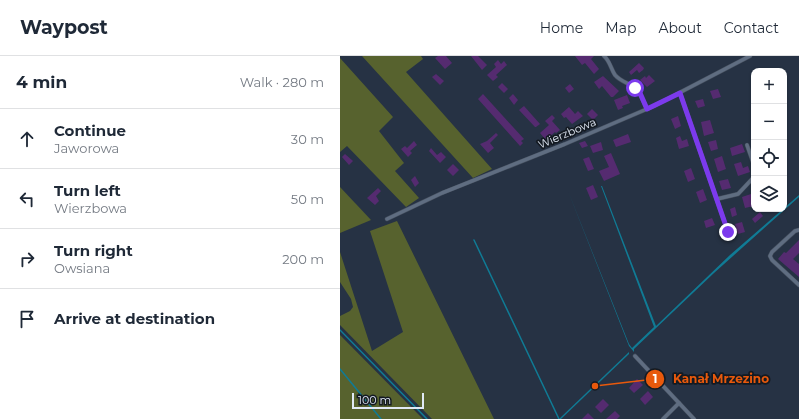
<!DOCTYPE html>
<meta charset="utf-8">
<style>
:root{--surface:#fff;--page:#f2f2f3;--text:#1f2937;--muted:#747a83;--line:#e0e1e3}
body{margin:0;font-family:Montserrat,sans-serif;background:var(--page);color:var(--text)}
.controls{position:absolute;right:12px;top:12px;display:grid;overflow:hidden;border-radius:8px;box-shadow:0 1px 3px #0004}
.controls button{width:36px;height:36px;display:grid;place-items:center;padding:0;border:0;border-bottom:1px solid var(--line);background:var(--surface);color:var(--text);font:20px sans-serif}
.scale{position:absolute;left:12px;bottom:10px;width:72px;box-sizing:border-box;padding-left:4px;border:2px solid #e1e9f5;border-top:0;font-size:11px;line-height:14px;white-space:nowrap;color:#e1e9f5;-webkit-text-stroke:3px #141a22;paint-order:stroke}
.stop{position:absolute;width:12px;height:12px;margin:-9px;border:3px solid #7c3aed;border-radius:50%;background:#fff}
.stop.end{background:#7c3aed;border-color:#fff;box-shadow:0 1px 4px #0008}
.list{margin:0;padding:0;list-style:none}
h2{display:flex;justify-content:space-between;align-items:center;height:52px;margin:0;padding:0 16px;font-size:17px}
h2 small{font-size:13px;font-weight:400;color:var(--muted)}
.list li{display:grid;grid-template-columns:26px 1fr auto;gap:12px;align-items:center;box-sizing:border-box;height:60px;padding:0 16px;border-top:1px solid var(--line)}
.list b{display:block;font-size:15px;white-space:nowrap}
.list p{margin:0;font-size:13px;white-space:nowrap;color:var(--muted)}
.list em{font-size:13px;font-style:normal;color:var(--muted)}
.icon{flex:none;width:22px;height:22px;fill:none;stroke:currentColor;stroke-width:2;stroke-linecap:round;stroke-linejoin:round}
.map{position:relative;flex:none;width:459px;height:363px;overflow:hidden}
header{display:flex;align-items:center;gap:24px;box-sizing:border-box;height:56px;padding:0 20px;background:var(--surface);border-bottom:1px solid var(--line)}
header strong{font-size:19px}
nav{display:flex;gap:22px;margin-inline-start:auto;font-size:14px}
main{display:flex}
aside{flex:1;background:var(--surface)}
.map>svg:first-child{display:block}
.green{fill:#57622e}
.water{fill:#107b95}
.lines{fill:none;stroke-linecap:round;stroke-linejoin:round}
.stream{stroke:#107b95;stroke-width:1.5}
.building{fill:#552b70}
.minor-casing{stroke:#46505f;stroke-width:4.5}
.minor{stroke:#5f6d81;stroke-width:3.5}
.route{stroke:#7c3aed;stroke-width:5}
.labels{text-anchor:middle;stroke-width:3.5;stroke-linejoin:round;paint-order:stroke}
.street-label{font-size:11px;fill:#e1e9f5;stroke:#141a22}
.leader{fill:none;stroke:#e8590c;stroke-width:1.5}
.callout-dot{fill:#e8590c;stroke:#141a22;stroke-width:1.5}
.mark-label{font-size:12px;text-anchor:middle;font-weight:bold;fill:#fff}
.callout-label{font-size:12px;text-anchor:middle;font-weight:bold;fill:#e8590c;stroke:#141a22;stroke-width:3.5;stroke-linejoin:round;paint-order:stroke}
</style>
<header>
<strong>Waypost</strong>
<nav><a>Home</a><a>Map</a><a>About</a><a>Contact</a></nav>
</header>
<main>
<aside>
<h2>4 min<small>Walk · 280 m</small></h2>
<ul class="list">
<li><svg class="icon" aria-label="ahead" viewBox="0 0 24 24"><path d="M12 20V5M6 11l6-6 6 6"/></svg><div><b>Continue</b><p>Jaworowa</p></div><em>30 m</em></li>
<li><svg class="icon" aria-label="left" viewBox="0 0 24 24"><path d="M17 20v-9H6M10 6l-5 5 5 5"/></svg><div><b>Turn left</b><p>Wierzbowa</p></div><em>50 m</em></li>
<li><svg class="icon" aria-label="right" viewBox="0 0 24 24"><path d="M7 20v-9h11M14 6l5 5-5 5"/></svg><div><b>Turn right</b><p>Owsiana</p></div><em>200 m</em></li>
<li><svg class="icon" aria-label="arrive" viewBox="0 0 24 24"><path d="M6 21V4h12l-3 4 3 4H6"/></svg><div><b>Arrive at destination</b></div></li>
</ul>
</aside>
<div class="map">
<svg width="459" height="363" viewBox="0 0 459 363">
<rect width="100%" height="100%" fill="#263244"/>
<!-- green -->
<g class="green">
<path d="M22,0H81L83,3L66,16L152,113L133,122Z"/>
<path d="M0,2L53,61L39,75L64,107L55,115L79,142L66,151L7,90L0,96Z"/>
<path d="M0,131L31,164L0,177Z"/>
<path d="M57,165L154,363H92L0,269V260L10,255L13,251L11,243L0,226V196L32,295L63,276L30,175Z"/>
<path d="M0,279L83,363H0Z"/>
</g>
<!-- water -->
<g class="water">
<path d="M261,130H262L316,270L390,199L459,139V141L374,217L294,293V296L289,290L228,135L289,288L292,292L314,271Z"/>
<path d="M289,296V298L221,363H219Z"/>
</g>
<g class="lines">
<!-- stream -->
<g class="stream">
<path d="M134,184L219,363"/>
<path d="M0,274L87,363"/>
<path d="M0,313L41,363"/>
</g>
</g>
<!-- building -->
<g class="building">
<path d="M98,0H106L112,7L105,13L95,2Z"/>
<path d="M131,0H138L147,9L142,14Z"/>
<path d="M235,0H254L251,3L259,13L254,18L245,7L242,9Z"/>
<path d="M158,4L161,8L164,5L167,9L156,19L158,21L153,25L147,19L156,11L154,8Z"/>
<path d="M299,7L304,12L303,14L299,17L297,14L291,19L289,16Z"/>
<path d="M96,18L104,25L100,29L92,21Z"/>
<path d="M309,19L315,25L307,31L300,24L305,20L306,22Z"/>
<path d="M263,20L279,35L273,41H271L262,30L259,33L254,26Z"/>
<path d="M162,27L168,33L164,37L158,31Z"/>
<path d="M230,28L234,33L229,37L225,32Z"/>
<path d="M378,33L381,41L373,43L370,35Z"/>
<path d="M143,38L184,83L181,85L183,87L180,90L138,43Z"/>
<path d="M173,38L178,44L174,49L169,42Z"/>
<path d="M287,39L290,47L282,50L283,52L278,54L274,44Z"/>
<path d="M363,43L365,50L358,52L355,45Z"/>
<path d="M184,50L200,68L196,71H195L179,54Z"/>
<path d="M229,51L235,58L238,55L243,60L232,68L226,61L224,62L221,58Z"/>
<path d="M252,53L258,59L253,64L247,58Z"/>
<path d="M212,59L215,62L212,65L220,74L216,77L215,76L206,84L200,77L209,69L205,65Z"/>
<path d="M338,60L341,70L335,73L331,63Z"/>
<path d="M370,64L374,77L364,80L361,66Z"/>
<path d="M156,77L158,79L150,87L154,92L148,97L140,88L147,85Z"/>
<path d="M288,78L291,86L276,91L273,84Z"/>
<path d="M340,80L342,85L347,83L349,90L339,93L336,82Z"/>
<path d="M376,84L378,93L371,95L368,86Z"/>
<path d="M74,85L77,89L70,95L72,97L68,101L61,93L65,90L67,92Z"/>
<path d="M245,85L248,90L242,92L239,87Z"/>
<path d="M261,86L263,94L253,97L250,90Z"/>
<path d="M402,88L405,96L392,100L390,92Z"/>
<path d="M91,92L97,99L101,96L106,101L100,107L89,95Z"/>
<path d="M271,97L280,118L264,125L259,115L269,111L264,100Z"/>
<path d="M5,98L13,105L9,109L2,101Z"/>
<path d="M382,100L386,113L378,116L374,103Z"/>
<path d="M249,101L254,113L248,115L243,103Z"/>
<path d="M401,106L403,112L408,110L410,116L398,120L394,108Z"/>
<path d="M113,108L119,114L113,120L107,114Z"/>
<path d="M351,112L355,123L348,126L344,115Z"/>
<path d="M75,120L79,127L75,131L71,124Z"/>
<path d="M388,123L391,132L382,134L379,125Z"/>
<path d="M253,129L258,141L251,144L246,132Z"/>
<path d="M38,132L41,135L36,140L39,145L35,149L27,142Z"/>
<path d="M363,133L367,144L360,147L356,136Z"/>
<path d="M411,138L412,143H414V150L405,152L402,141Z"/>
<path d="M395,151L397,159L392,161L390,153Z"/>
<path d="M420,156L423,160L415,167L412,163Z"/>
<path d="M372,162L375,169L366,172L364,165Z"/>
<path d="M402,166L405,176L398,178L395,168Z"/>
<path d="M459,184V197L453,203L459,208V221L438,203L444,196L446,197Z"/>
<path d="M297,323L303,329L294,337L289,332Z"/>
<path d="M308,335L313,341L305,349L300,343Z"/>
<path d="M263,343L269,349L261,357L255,351Z"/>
<path d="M275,355L280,360L277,363H266Z"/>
<path d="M248,357L254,363H242Z"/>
</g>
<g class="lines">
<!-- minor casing -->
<g class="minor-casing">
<g id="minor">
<path d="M264,0C270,5 271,13 275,19C280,25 288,27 294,31C301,36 303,46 307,53"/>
<path d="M340,37L388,176"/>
<path d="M407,89L414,109"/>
<path d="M377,143L398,138L414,121"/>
<path d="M47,163L102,137L225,88L314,50L410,0"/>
<path d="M459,174L455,175L432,196L430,200L432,204L459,229"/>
<path d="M295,300L354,363"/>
<path d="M323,363L339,347"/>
</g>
</g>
<!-- minor -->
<use href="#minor" class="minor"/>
</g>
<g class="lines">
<!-- route -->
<path class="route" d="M295,32L300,37L307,53L340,37L388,176"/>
</g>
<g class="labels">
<!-- street labels -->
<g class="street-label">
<text transform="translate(227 77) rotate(-23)" y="4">Wierzbowa</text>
</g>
</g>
<!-- callouts -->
<path class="leader" d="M255 330L315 323"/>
<g class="callout-dot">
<circle cx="255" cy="330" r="4"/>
<circle cx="315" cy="323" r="10"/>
</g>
<g class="mark-label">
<text x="315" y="327">1</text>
</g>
<g class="callout-label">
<text x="381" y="327">Kanał Mrzezino</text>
</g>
</svg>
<div class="controls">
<button>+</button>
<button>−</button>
<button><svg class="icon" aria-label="locate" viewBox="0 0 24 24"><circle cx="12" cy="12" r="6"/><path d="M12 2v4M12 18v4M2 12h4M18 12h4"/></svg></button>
<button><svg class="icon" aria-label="layers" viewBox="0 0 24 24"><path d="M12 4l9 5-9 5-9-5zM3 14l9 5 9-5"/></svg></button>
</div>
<div class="scale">100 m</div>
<div class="stop" style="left:295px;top:32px"></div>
<div class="stop end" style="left:388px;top:176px"></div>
</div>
</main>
